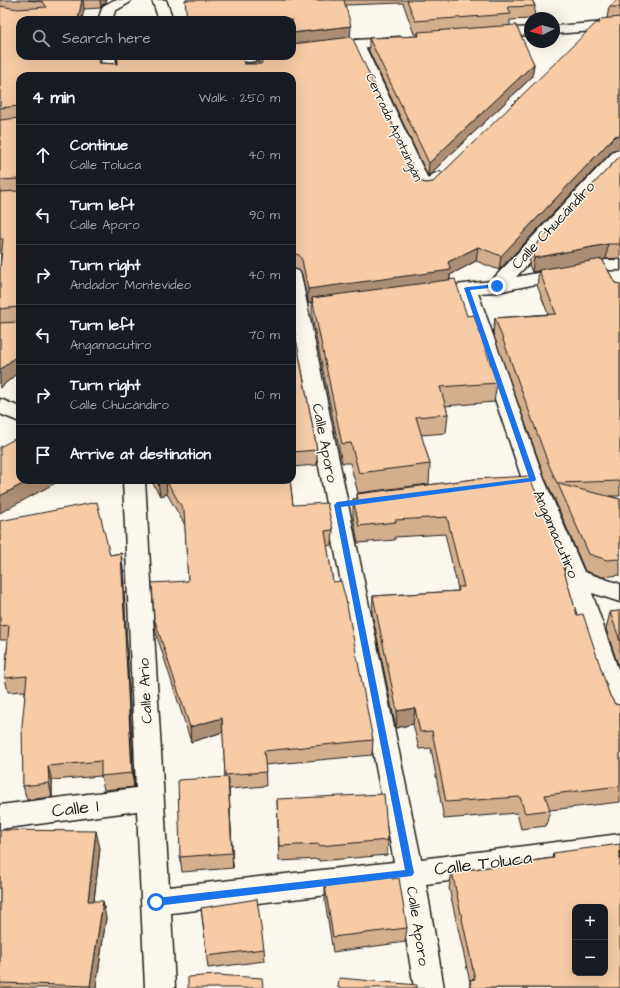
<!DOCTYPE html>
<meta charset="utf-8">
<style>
:root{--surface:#171b24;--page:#20242c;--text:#f1f3f6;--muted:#9ea1a6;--line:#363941}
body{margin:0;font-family:"Architects Daughter",sans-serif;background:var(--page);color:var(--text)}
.controls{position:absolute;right:12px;bottom:12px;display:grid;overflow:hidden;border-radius:8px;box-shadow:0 4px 16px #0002}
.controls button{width:36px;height:36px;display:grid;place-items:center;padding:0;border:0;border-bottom:1px solid var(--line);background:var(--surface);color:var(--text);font:20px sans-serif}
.compass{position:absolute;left:524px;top:12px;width:36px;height:36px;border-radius:50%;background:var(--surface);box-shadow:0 4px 16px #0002;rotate:264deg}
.stop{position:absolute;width:12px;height:12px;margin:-9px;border:3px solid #1a73e8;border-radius:50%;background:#fff}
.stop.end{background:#1a73e8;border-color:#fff;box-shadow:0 1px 4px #0008}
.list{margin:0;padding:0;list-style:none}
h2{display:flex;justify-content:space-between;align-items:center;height:52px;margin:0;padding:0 16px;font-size:17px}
h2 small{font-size:13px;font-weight:400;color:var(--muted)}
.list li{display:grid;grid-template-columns:26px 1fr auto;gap:12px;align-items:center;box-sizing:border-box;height:60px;padding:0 16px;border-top:1px solid var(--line)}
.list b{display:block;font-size:15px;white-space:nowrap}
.list p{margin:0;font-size:13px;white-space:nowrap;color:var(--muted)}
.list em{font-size:13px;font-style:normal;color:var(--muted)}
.icon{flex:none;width:22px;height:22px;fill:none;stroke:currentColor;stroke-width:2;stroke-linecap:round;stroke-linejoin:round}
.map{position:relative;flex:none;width:620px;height:988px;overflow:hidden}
.search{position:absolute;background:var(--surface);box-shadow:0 4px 16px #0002;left:16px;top:16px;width:280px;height:44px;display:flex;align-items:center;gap:10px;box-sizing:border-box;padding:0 14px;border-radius:12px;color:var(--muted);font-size:15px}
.panel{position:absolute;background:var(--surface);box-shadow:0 4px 16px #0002;left:16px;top:72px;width:280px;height:412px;border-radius:12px}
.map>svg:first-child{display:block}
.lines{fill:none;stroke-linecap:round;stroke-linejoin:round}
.minor-casing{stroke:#1c1c1c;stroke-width:3}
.tertiary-casing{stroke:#1c1c1c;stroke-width:3}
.minor{fill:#fbf7ec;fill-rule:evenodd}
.tertiary{fill:#fbf7ec;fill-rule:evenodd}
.wall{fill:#d4af8e;stroke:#1c1c1c}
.shaded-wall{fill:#ac8e74;stroke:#1c1c1c}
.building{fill:#f6cba5;stroke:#1c1c1c;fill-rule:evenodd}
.route{fill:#1a73e8}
.labels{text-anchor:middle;stroke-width:3;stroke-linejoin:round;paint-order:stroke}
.far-street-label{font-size:13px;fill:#1c1c1c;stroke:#fbf7ec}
.street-label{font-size:15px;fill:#1c1c1c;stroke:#fbf7ec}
.near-street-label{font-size:18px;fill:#1c1c1c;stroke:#fbf7ec}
</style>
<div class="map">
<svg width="620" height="988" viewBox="0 0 620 988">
<rect width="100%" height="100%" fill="#fbf7ec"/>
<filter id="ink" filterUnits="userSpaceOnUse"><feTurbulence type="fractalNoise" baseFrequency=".025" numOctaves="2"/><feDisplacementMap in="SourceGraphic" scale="8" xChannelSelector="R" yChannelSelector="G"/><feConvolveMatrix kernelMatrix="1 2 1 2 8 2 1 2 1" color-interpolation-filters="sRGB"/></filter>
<g filter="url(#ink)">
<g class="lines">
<!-- minor casing -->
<g class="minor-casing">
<g id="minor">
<path d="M114,0H131L129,3L115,11L112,20H98L103,6Z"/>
<path d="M152,0H166L173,20H159Z"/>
<path d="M357,40L362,41L364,44L428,179C433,173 437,171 445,173L447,177C441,187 432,198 419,195L416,191L350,44L352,41Z"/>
<path d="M101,56H115L118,76H102Z"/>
<path d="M620,150V165L516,277L606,260H620V270H606L497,292L478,293L544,479L584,572L620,584V602L592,593L620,675V722L611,719L607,712L563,578L522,479L460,295L446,294L444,290L446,286L491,281L614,151Z"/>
<path d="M292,269L299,271L301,275L421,859L620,834V858L426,884L444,988H414L398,887L171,913L175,988H145L137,811L0,829V805L136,788L123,480H145L169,887L394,862L292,324Z"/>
<path d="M0,399L20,407V422L0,414Z"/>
</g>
</g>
<!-- tertiary casing -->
<g class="tertiary-casing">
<g id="tertiary">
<path d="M620,21V29L554,34V26Z"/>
<path d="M530,27V35L489,38L484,37L482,34L484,31L489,30Z"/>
<path d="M399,37L404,38L406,41L404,44L399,45L357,48L292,56H290H292V48L357,40Z"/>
<path d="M229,56H270L268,59L249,62L231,59Z"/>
</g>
</g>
<!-- minor -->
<use href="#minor" class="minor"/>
<!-- tertiary -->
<use href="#tertiary" class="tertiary"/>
</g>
<!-- wall -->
<g class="wall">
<path d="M0,0H106V3L102,5L101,8L84,9L20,20L100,63L117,64L118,63L117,56H242L244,64H259L258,56H292V20L185,0H532L535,6L534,18H530V19L510,20V26L534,64L532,77L428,176L369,51V38L418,36V34H414L403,3L345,5L350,37L419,181L426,183L433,182L598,23L599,21L607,18L609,7L620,0V149L613,150L499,270L476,261L450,275V280L467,316L497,383L494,402L445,406L448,414L446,433L421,435L430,464L429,484L358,493L350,463H342L312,317V303H308L302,274L299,270L292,268V76H20V371L0,388V269L1,254H0Z"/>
<path d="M620,156V258L606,259H602L615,283L620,284V496H609L620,499V575L603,577L585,571L555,500V498H554L545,478L493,333L495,318L548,314L537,285L539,271L532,272L529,265L531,250Z"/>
<path d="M292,318L317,450V465L292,467Z"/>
<path d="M475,479L566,563L564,572L577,615L610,696L615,704L620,705V802L550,810L546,826L521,829L517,813L444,819L431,748L419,749L413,724L396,728L372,613L373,596L458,591V589L445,534L395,537V540L358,543L353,516V499H357V494Z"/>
<path d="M151,480H290L293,505L333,530L332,545L327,546L333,582L373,740L372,755L265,765L266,786L229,789L233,868L182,872L180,857L225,777L223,732L191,742L156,633L154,618L188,581L185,525L167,494L160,496Z"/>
<path d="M0,521L110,555L121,553L123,568L134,787L104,790L101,776L52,780V797L27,800L23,786L25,691L8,692L5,678L8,640H0Z"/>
<path d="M620,611V671L606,629L610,612Z"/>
<path d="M277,799L388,840L387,855L319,861V859L279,861Z"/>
<path d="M0,830L100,848L94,901L106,918L96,988H0Z"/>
<path d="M553,853L620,988H469L470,982L449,888L452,872L552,858Z"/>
<path d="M392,879L407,928L405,942L333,952L325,901V886Z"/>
<path d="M201,908L264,949L265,961L208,968Z"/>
</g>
<!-- shaded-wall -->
<g class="shaded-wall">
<path d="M82,0H83L84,9L82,20H78Z"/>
<path d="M100,0H106V3L102,5L101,8Z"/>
<path d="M351,26L350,39L292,46V33Z"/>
<path d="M534,64L532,77L428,176L429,163Z"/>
<path d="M620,135V149L613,150L499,270L501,256L615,136Z"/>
<path d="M608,244L606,259L532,272L534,258Z"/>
<path d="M478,247L476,261L450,275L449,285L312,298V303H308V289L448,262Z"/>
<path d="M20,353V371L0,388V370Z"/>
<path d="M30,480H61L0,513V496Z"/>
<path d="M161,480H166L167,494L160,496L158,481Z"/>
<path d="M121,553L123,568L134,787L132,773Z"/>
<path d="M415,708L413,724L396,728L397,711Z"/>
<path d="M222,718L223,732L191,742L190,727Z"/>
<path d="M48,766L52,780V797L49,783Z"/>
<path d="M228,777L229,793L233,868L232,853Z"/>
<path d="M96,831L100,848L92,917L88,901Z"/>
<path d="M103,901L106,918L96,988H91L90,986Z"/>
</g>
<!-- building -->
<g class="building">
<path d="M28,0H82L78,20H20V56H99V63L117,64L118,62L117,56H242L244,64H261L262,62L260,56H292V44L352,37L419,181L426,183L433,182L596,23H600L599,21L601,19L620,17V135L615,136L501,256L478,247L448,262L451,270L308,289L302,260L299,255L292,253V76H20V353L0,370V323L17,322L19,320L18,307L0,309V269L3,239H0V192L19,191V179L0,180V120L19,118V106L0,108V6L18,9L47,7L43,2Z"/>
<path d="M185,0H344L351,26L292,33V20H187Z"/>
<path d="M407,0H532L535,6L508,7L511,14L415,21Z"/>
<path d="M617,0H620V7H609Z"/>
<path d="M516,25L534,64L429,163L369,38L419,36L418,32Z"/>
<path d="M620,156V244H608L534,258L531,250Z"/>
<path d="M602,259L615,283L620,284V481L557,483L548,463L495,318L556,314L539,270Z"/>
<path d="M455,279L467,316L474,315L497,383L440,387L448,414L416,417L430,464L359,473L351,443L342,444L312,298Z"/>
<path d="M292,318L317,450L292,452Z"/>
<path d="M20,436V480H30L0,496V447Z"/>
<path d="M529,476L565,561L566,563L562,564L577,615L583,614L610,696L615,704L620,705V786L545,795L550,810L525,813L520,797L446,802L432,731L420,732L415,708L397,711L373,596L459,591L458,587H464L447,517L395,520L396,522L359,526L353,499H358L357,494L475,479Z"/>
<path d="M166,480H290L293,505L327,503L333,530L325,531L333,582L341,581L346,600L373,740L264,751L266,772L225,775L222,718L190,727L154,618L152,583L188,581L184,511Z"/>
<path d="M558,484L620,499V559L607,560L589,554Z"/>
<path d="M97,502L110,555L121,553L132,773L101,776V761L48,766L49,783L23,786L22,725L27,676L5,678L9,625L0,626V521Z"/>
<path d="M620,611V641L610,612Z"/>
<path d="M228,777L232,853L180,857L178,780Z"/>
<path d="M384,794L388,840L319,846V844L279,846L277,799Z"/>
<path d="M0,830L96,831L88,901H103L90,986L0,983Z"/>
<path d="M620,844V988H472L470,980L475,979L452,872L554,858L553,853ZM575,907H605V973H575Z"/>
<path d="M392,876V879L399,878L407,928L333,937L325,886Z"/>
<path d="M257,899L264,949L207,956L201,908Z"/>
<path d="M217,975L262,978L263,988H188V977Z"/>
<path d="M339,978L417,985V988H338Z"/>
</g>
</g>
<!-- route -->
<path class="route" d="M497,284L499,286V287L470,290L536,479L535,481L341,507L414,873L412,876L156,906L153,904L152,902L156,898L405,870L334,505L337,502L529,478L464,288L467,287Z"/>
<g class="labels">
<!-- far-street labels -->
<g class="far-street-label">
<text transform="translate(395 127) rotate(65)" y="5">Cerrada Apatzingán</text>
</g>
<!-- street labels -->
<g class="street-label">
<text transform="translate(553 225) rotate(-47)" y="5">Calle Chucándiro</text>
<text transform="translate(325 443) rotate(79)" y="5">Calle Aporo</text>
<text transform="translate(556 534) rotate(67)" y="5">Angamacutiro</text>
<text transform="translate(145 691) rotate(-93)" y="5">Calle Ario</text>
<text transform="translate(418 926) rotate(81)" y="5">Calle Aporo</text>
</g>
<!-- near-street labels -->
<g class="near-street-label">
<text transform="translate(75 808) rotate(-7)" y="6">Calle 1</text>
<text transform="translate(483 863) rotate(-7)" y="6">Calle Toluca</text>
</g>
</g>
</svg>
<div class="controls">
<button>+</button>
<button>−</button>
</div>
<svg class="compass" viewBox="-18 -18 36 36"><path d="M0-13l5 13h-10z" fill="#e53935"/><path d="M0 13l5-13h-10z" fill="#9ea1a6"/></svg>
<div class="stop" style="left:156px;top:902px"></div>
<div class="stop end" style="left:497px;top:286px"></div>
<div class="search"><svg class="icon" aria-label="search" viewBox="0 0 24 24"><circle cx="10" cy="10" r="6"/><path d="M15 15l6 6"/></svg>Search here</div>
<section class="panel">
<h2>4 min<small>Walk · 250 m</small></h2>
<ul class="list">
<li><svg class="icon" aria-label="ahead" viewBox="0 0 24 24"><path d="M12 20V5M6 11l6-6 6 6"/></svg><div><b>Continue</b><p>Calle Toluca</p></div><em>40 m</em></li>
<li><svg class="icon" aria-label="left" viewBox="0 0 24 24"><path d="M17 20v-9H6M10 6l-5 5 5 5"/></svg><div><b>Turn left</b><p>Calle Aporo</p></div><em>90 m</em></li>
<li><svg class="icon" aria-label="right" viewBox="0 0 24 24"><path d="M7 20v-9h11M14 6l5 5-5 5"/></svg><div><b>Turn right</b><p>Andador Montevideo</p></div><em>40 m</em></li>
<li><svg class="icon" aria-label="left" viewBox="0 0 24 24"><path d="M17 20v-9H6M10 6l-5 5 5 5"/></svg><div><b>Turn left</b><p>Angamacutiro</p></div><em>70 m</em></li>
<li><svg class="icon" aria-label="right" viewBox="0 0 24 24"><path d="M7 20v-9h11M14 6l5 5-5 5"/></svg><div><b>Turn right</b><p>Calle Chucándiro</p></div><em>10 m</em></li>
<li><svg class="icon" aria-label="arrive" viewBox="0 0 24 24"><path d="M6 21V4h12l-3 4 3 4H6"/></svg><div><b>Arrive at destination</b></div></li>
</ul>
</section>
</div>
